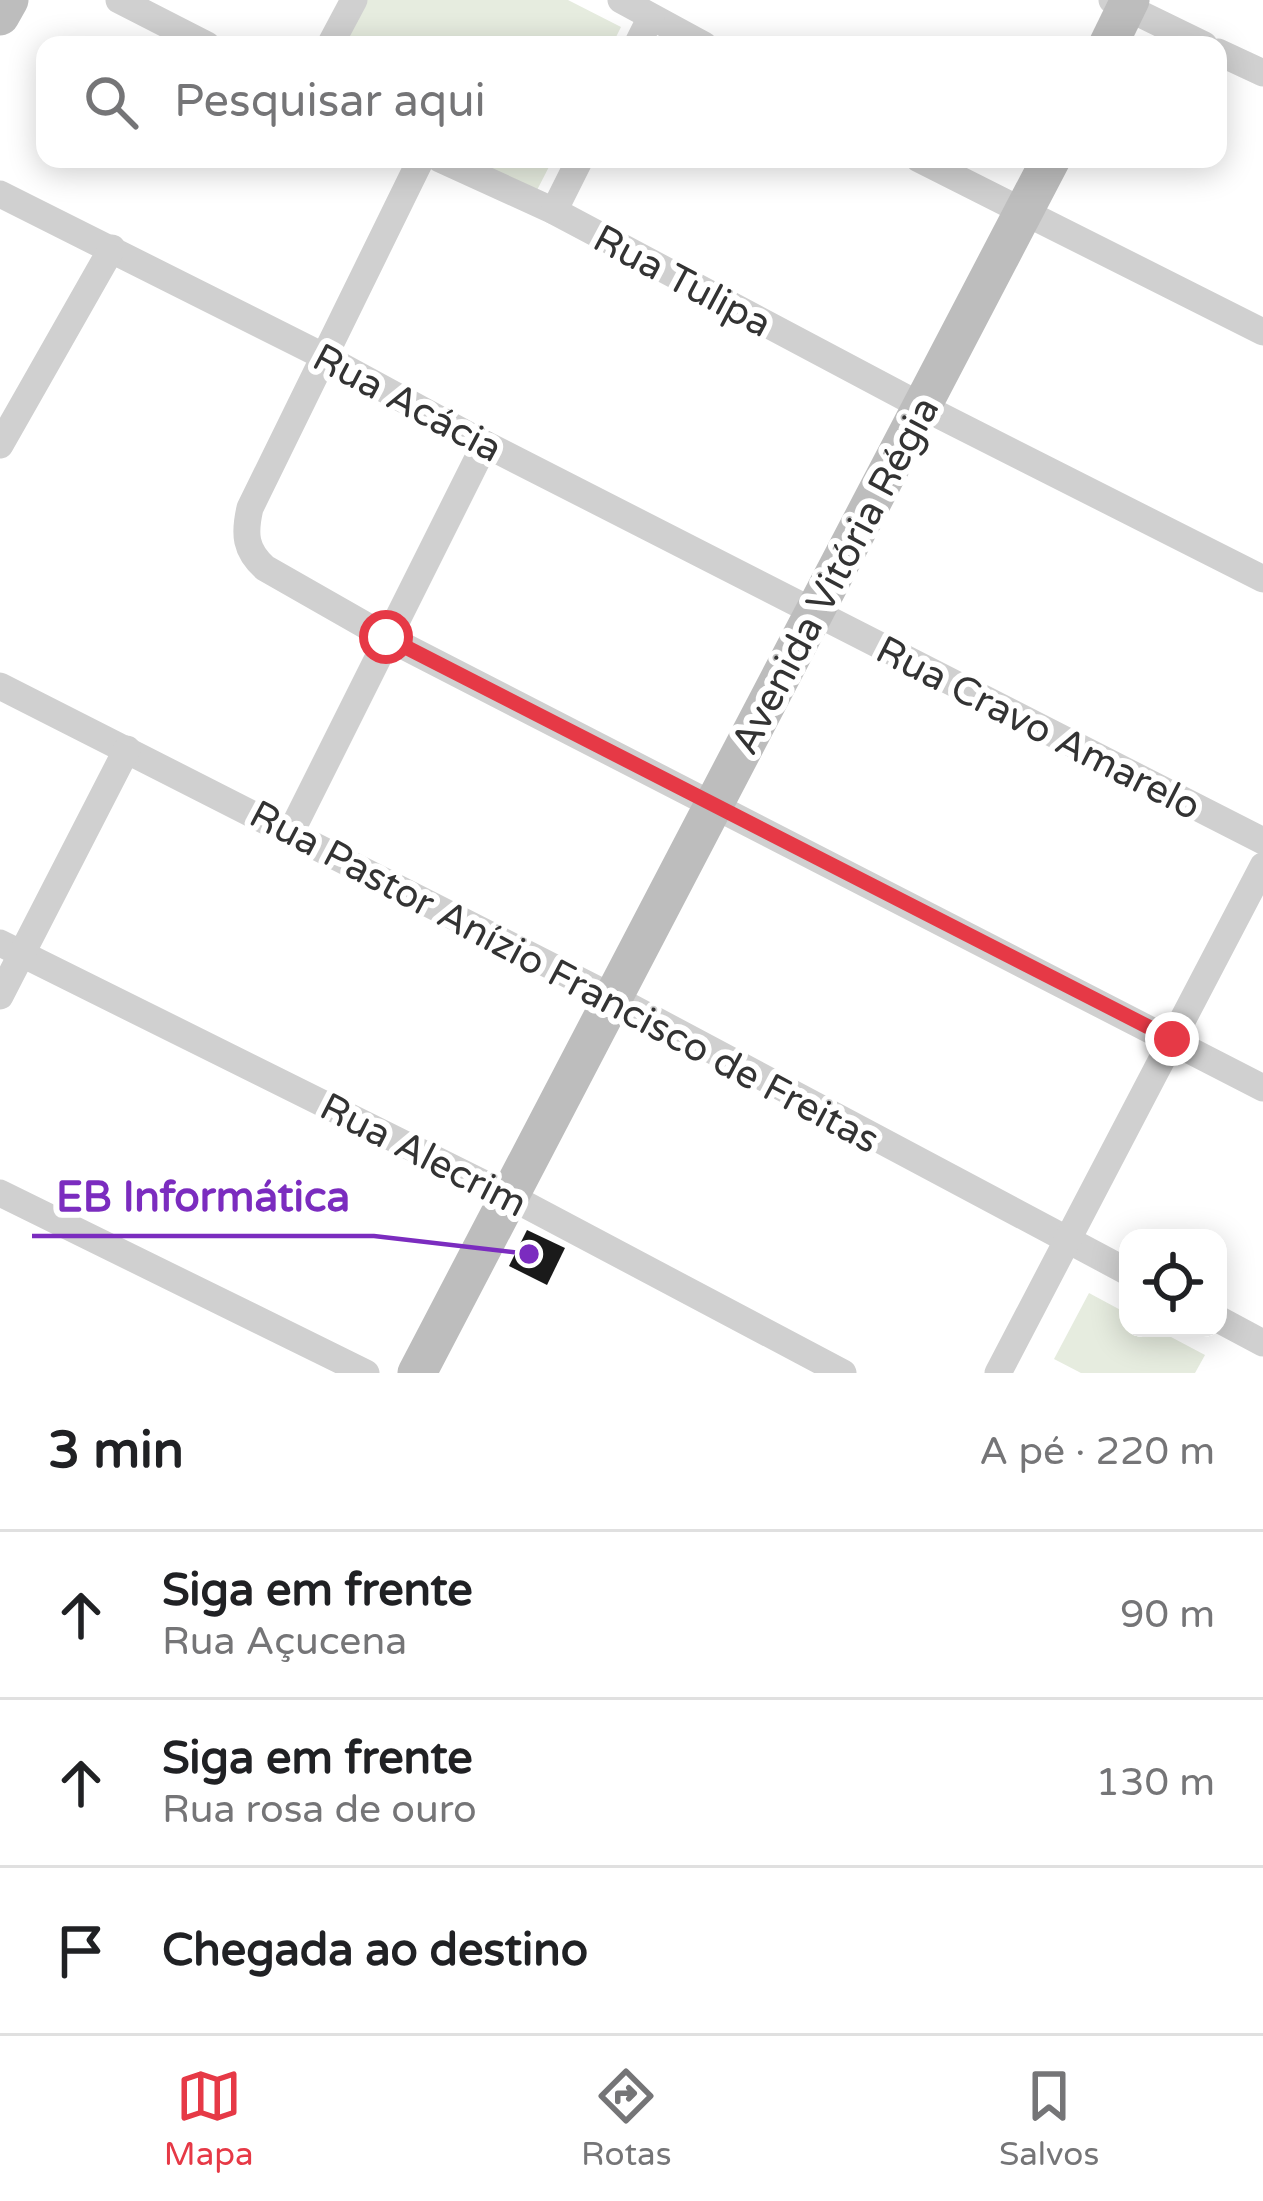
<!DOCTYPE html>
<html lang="pt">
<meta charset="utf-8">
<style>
:root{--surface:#fff;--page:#f6f6f6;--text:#202124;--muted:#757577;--line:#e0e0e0;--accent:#e63946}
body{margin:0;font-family:"Varela Round",sans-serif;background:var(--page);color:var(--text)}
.controls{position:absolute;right:36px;bottom:36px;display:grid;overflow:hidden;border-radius:24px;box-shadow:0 6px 30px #0003}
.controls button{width:108px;height:108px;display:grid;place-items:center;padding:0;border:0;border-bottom:3px solid var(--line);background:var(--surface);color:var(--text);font:60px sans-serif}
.stop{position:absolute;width:36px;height:36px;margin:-27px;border:9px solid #e63946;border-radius:50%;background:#fff}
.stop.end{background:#e63946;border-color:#fff;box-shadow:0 3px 12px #0008}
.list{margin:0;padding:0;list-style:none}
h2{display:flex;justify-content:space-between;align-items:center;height:156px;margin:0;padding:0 48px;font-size:51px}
h2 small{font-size:39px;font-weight:400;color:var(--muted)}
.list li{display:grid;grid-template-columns:78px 1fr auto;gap:36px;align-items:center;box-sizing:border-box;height:168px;padding:0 48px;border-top:3px solid var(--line)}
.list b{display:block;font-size:45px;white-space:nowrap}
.list p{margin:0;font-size:39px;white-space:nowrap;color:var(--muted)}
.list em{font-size:39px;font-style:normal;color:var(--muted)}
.icon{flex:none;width:66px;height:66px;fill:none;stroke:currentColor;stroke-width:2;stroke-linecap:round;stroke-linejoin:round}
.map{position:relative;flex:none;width:1263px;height:1373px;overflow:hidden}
.search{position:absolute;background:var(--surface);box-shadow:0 6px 30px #0003;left:36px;right:36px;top:36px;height:132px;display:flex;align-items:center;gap:30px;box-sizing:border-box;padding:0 42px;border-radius:24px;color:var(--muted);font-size:45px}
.sheet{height:660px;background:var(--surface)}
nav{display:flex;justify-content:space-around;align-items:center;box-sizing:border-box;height:168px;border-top:3px solid var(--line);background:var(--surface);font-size:33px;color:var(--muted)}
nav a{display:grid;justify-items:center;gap:6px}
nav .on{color:var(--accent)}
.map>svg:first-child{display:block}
.green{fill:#e6ecdf}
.building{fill:#1a1a1a}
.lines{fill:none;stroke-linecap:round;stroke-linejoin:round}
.street{stroke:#d0d0d0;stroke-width:27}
.secondary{stroke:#bdbdbd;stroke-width:39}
.route{stroke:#e63946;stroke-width:15}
.labels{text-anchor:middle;stroke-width:12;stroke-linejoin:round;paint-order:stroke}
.street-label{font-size:39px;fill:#333;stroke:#fff}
.leader{fill:none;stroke:#7b2cbf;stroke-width:4.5}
.callout-dot{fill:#7b2cbf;stroke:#fff;stroke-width:4.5}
.callout-label{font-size:42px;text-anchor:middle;font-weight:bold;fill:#7b2cbf;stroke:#fff;stroke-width:12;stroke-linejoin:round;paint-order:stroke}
</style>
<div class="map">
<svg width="1263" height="1373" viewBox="0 0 1263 1373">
<rect width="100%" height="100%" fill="#fff"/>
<!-- green -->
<g class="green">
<path d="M364,0H568L621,27L612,45H341Z"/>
<path d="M466,159H553L535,194Z"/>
<path d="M1089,1293L1128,1314V1328H1154L1205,1355L1195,1373H1081L1054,1359Z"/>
</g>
<!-- building -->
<path class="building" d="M527,1230L565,1248L547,1285L509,1266Z"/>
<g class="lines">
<!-- street -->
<g class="street">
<path d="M119,0L207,45"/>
<path d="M621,0L704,45"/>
<path d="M1112,0L1204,45"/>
<path d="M330,45L354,0"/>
<path d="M637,45L651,17"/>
<path d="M1218,52L1263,73"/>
<path d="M421,159L250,508C244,534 245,550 265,568L386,637L1263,1088"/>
<path d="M440,159L554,211L923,407L1263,579"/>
<path d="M919,159L1263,332"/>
<path d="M0,194L323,356L485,444L1263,841"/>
<path d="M554,211L580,159"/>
<path d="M0,445L112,248"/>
<path d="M0,686L610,996L1128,1272"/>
<path d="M291,832L485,444"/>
<path d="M0,943L511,1197L843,1373"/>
<path d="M0,996L127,749"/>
<path d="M0,1193L366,1373"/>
<path d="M1218,1319L1263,1343"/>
<path d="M998,1373L1263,866"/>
</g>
<!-- secondary -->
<g class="secondary">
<path d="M0,16L9,0"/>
<path d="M1108,45L1130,0"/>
<path d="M417,1373L1051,159"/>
</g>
</g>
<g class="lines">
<!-- route -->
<path class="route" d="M386,637L1172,1039"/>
</g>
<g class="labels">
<!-- street labels -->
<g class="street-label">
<text transform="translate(683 280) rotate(28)" y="14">Rua Tulipa</text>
<text transform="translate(408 402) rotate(28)" y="14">Rua Acácia</text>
<text transform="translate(834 575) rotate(-62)" y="14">Avenida Vitória Régia</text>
<text transform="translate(1039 727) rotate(27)" y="14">Rua Cravo Amarelo</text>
<text transform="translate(565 976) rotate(28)" y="14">Rua Pastor Anízio Francisco de Freitas</text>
<text transform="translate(424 1154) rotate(27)" y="14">Rua Alecrim</text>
</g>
</g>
<!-- callouts -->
<path class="leader" d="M529 1254L374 1236H32"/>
<circle class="callout-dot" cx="529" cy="1254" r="12"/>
<g class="callout-label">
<text x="203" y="1211">EB Informática</text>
</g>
</svg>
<div class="controls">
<button><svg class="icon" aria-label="locate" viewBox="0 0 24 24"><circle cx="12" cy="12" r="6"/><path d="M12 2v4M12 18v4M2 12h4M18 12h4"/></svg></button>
</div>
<div class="stop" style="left:386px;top:637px"></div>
<div class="stop end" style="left:1172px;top:1039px"></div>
<div class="search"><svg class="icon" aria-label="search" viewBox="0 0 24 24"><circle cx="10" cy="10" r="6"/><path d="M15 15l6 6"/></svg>Pesquisar aqui</div>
</div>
<section class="sheet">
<h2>3 min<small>A pé · 220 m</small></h2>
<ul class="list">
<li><svg class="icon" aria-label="ahead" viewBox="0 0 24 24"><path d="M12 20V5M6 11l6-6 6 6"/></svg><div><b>Siga em frente</b><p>Rua Açucena</p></div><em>90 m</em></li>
<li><svg class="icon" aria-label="ahead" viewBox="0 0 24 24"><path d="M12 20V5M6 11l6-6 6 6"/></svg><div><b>Siga em frente</b><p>Rua rosa de ouro</p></div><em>130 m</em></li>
<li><svg class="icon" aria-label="arrive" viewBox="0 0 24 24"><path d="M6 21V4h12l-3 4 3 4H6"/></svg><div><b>Chegada ao destino</b></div></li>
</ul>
</section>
<nav>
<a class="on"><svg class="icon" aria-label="map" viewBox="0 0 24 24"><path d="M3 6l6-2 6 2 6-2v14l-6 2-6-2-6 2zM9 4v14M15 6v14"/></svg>Mapa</a>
<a><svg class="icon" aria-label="directions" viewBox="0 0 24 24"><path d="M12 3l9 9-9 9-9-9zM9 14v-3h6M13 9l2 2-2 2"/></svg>Rotas</a>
<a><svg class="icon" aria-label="saved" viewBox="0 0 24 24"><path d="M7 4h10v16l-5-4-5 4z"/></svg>Salvos</a>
</nav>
